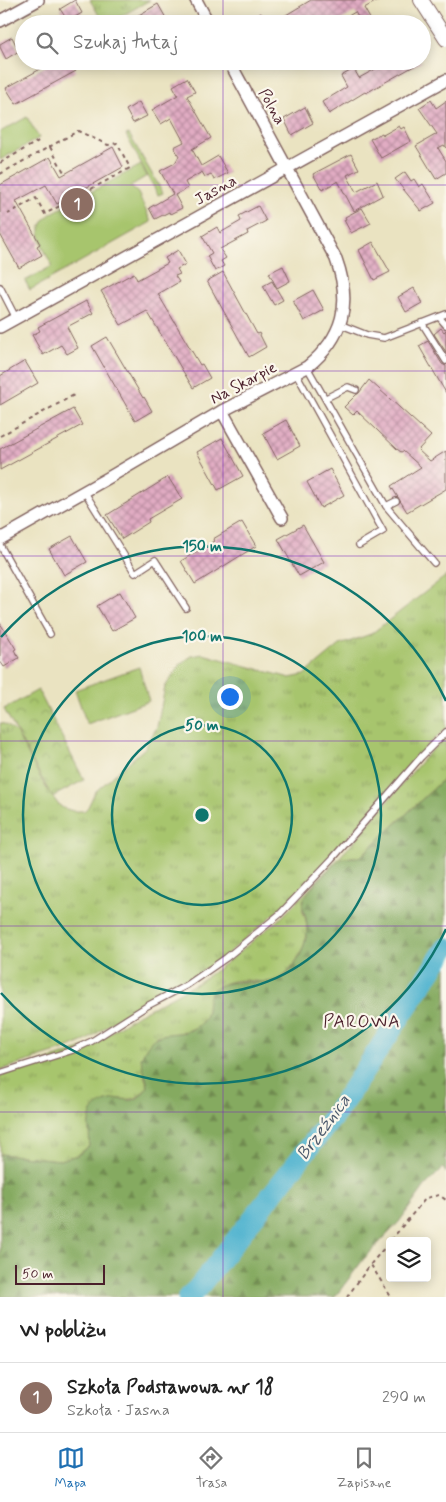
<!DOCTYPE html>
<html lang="pl">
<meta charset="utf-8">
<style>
:root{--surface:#fff;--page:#f6f6f6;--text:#222;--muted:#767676;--line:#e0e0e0;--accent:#1f6fb2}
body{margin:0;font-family:Mynerve,sans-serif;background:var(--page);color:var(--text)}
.controls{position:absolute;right:15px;bottom:15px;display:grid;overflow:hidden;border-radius:5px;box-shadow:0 2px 12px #0003}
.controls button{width:45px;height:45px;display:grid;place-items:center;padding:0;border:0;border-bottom:1px solid var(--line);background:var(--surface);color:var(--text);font:25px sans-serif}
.scale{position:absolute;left:15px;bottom:12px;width:90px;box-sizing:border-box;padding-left:5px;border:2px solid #4a1f2b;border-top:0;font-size:14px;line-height:18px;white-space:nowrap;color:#4a1f2b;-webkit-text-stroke:4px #fbf7ec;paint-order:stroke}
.you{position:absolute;left:229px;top:696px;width:18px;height:18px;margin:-12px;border:4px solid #fff;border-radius:50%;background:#1a73e8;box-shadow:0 0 0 8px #1a73e833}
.badge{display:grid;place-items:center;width:32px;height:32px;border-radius:50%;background:var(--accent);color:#fff;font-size:16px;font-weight:700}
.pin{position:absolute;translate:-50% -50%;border:2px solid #fff;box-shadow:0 1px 5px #0006}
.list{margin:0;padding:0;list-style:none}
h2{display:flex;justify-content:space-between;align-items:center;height:65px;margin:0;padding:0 20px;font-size:21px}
h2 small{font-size:16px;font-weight:400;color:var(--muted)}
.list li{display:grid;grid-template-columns:32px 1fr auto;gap:15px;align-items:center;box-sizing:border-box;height:70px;padding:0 20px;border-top:1px solid var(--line)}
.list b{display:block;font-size:19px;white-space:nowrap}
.list p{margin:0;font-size:16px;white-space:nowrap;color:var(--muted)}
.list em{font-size:16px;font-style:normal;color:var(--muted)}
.icon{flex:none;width:28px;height:28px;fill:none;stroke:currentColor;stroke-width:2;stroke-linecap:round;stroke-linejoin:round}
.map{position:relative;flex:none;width:446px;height:1297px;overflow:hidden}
.search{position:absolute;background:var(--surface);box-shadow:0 2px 12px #0003;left:15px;right:15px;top:15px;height:55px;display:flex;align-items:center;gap:12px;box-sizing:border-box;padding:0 18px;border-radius:28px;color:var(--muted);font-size:19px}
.sheet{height:135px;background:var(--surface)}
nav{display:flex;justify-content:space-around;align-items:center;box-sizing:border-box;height:70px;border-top:1px solid var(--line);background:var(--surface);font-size:14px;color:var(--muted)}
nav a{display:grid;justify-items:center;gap:2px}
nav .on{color:var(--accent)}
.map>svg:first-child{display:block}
.grass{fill:url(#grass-tufts);stroke:#78724c}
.forest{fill:url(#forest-firs);stroke:#686446}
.park{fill:url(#park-crowns);stroke:#78724c}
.pitch{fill:#a7c56d;stroke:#78724c}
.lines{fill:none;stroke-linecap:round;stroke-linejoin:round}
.river{stroke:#50b3cf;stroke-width:21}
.building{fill:url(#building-cross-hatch)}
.service-casing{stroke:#826460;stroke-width:8}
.minor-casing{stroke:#826460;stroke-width:14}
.tertiary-casing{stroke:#826460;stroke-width:16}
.path{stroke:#826460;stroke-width:2;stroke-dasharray:4 4;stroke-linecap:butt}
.service{stroke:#fff;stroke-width:5.5}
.minor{stroke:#fff;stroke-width:11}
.tertiary{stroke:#fff;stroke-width:14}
.grid{fill:none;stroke:#7b2cbf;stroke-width:1;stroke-opacity:0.55}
.ring{fill:none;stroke:#0f766e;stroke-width:2.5}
.labels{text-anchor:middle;stroke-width:4.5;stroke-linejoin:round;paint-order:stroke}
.street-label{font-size:16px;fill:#4a1f2b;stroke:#fbf7ec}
.neighbourhood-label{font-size:18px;letter-spacing:1px;fill:#4a1f2b;stroke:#fbf7ec}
.water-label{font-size:18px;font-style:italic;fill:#4c5a6d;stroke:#fbf7ec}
.centre{fill:#0f766e;stroke:#fbf7ec;stroke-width:2.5}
.ring-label{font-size:15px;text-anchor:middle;font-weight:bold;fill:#0f766e;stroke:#fbf7ec;stroke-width:4.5;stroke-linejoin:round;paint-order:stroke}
</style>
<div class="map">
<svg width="446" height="1297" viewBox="0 0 446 1297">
<defs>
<pattern id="grass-tufts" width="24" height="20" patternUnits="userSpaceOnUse" patternTransform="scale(1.25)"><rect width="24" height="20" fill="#a7c56d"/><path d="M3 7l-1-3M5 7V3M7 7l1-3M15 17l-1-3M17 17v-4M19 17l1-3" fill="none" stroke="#8a9f5a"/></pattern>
<pattern id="forest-firs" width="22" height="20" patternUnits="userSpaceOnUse" patternTransform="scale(1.25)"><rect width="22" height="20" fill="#85aa60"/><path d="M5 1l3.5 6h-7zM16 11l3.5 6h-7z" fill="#6f8a4f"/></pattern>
<pattern id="park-crowns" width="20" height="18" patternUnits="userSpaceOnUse" patternTransform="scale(1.25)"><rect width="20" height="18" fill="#a7c56d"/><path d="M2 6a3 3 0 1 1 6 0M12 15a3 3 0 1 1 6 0" fill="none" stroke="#8a9f5a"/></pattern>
<pattern id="building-cross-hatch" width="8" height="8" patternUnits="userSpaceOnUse" patternTransform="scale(1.25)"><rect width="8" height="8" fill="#e1acc3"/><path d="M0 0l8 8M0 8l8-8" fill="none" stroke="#b88b9f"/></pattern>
</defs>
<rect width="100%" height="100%" fill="#fbf7ec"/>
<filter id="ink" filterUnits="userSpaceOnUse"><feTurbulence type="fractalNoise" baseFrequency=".02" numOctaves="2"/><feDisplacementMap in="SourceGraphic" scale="10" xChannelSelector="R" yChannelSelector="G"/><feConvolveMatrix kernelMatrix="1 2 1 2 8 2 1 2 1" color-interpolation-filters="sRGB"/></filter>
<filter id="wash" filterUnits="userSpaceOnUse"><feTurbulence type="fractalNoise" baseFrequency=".0096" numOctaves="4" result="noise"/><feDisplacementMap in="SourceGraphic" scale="20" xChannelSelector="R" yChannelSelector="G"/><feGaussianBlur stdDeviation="1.12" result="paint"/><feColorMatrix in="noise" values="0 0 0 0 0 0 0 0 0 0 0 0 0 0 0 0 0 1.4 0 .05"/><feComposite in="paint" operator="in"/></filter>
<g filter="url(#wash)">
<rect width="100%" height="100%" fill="#eae3c1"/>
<!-- grass -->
<g class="grass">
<path d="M90,0H150L107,24H104Z"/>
<path d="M446,576V729L428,745L409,766L329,859L280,909L225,956L185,982L125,1014L87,1040L66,1049L0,1070V723C8,724 12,729 17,734L45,786L58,804L63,808L73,811H84L88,807L95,792L145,748L157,727L165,687L181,663L192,656L203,654L290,678L304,675L340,645L371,634Z"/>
<path d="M446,737V777L360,857H350L302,910C309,923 308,937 302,950C275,1006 257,967 219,986C203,994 212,1011 202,1022C191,1034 170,1034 156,1036L144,1075L148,1086C138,1100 133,1100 117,1099L89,1123L91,1138L90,1146L78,1155L60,1160L0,1154V1076L89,1046L134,1017L199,982L226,963L282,917L352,844L425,757Z"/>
</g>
<!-- forest -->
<path class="forest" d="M446,777V1173L443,1168L425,1186L399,1222L363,1260L335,1297H0V1154L60,1160L78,1155L89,1146C91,1136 86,1124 91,1114C95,1104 106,1100 117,1099C122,1098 128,1101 133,1100C140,1098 144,1092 148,1086L141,1059C156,1018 178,1045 201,1023C213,1012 201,995 217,987C239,975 271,990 287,974C300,961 310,937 306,919C305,912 301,908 303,901C304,894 332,866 338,861C344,857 353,857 360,857Z"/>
<!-- park -->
<path class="park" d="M38,690L84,780L52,797L4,709Z"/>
<!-- pitch -->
<g class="pitch">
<path d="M27,117L39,138L0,160V132Z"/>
<path d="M129,134L163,193L158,195L126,135Z"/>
<path d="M141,165L147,176L130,186L138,193L151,222L30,290L25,281L52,266C43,247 30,228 52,213Z"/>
<path d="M139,667L149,701L87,724L75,690Z"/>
</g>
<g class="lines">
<!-- river -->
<path class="river" d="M188,1297L197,1289L337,1112L446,948"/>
</g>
<g id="blocks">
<!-- building -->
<g class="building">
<path d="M75,0L82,13L68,21L60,9Z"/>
<path d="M311,0H379L364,8L373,24H362L355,12L335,24H271Z"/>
<path d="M158,4L167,20L161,24H123Z"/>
<path d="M261,13L268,24H243Z"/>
<path d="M12,37L19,51L6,59L0,47V44Z"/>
<path d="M55,61H70L76,71L16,104L6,88Z"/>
<path d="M390,61H423L366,93L365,92L329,114L322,102L347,87L341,76L354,69L359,78Z"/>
<path d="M187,78L195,92L187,96L211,138L192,149L201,166L218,156L228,173L214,180L211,174L205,177L202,172L185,182L188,188L175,195L182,208L170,214L169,212L155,219L149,208L173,194L160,171L175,163L179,156L174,147L184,142L171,118L161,124L152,110L178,95L173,86Z"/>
<path d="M431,100L436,108L446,101V148L444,145L438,148L446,161V173L436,179L416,146L437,134L419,108Z"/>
<path d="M139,102L147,116L133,123L126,110Z"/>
<path d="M305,107L313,123L292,135L284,119Z"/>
<path d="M399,126L401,129L404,127L411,141L381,158L370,139L382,133L383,135Z"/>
<path d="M113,147L123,167L57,204L46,185L16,201L40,244L37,246L42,255L19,268L0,234V185L50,157L61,176Z"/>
<path d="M351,154L359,169L347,175L356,192L377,181L383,195L354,211L338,181L322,190L313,174Z"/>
<path d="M405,172L411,181L414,179L419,187L423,184L435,203L421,211L395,179Z"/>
<path d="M258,206L266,221L247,231L248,234L220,249L226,258L221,261L224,266L215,271L207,256L212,253L202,236L217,227L220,233L241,221L239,216Z"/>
<path d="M362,208L371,223L351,233L344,220L346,219L345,217Z"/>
<path d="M373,242L390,272L374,280L359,250Z"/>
<path d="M178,250L186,264L177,269L180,274L175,276L179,282L158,294L200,365L202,364L210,378L193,388L147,311L121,325L101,291L134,273L137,280L168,263L165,258Z"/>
<path d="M283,266L290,281L277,288L269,273Z"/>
<path d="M223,272L257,334L259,333L266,347L249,357L207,281Z"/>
<path d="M272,281L283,300L274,305L263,286Z"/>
<path d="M414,288L422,303L406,312L398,297Z"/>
<path d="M313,290L324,310L304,321L293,301Z"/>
<path d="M86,301L93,313L67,327L78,348L67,354L61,345L43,355L32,335L40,331L38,327Z"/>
<path d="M441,328L444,332L446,330V352L434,334Z"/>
<path d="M107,337L143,398L144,397L152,411L135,421L92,346Z"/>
<path d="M428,341L442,364L446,366V393L419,346Z"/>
<path d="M25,361L38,383L0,405V376Z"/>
<path d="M369,380L431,436L418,450L430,461L446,451V489L407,512L391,486L421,467L403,451L401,452L397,449L357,411L353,415L344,407L356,395L359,393Z"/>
<path d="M73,409L82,425L0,470V449Z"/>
<path d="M286,420L300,446L277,459L263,433Z"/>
<path d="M222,438L243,476L218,490L197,452Z"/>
<path d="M330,469L344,495L321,508L307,482Z"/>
<path d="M168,477L182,499L148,519L149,522L122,539L107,515Z"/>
<path d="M242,522L256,546L195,584L181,561L214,541L213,539Z"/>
<path d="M303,525L324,562L299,576L278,539Z"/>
<path d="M72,536L87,562L64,575L49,549Z"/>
<path d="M120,592L135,618L112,631L97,606Z"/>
<path d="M0,623L16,649L14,650L19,658L4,667L0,661Z"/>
</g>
</g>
</g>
<g filter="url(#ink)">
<use href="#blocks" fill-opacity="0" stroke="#826460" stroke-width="1"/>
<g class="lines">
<!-- service casing -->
<g class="service-casing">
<g id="service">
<path d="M0,287L16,318"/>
<path d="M439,317L446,325"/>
<path d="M422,323L446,361"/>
<path d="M339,324L367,335L384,338L446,314"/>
<path d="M307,367L386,506L434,563"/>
<path d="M296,373L383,531L359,545"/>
<path d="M326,398L348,387L356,390"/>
<path d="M84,491L135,573L155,560L186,608"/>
<path d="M386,506L396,501"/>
<path d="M0,545L50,634"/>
<path d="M0,1073L73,1050L92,1041L147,1006L187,985L226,958L280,914L300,893L333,858L421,757L446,732"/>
</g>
</g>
<!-- minor casing -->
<g class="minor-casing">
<g id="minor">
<path d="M196,0L209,24"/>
<path d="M0,21L38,0"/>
<path d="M0,327L446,80"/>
<path d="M222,411L282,518"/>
<path d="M0,539L108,478L222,411L307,367C344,337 352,303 336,259L229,61"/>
</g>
</g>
<!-- tertiary casing -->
<g class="tertiary-casing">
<path id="tertiary" d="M421,0L446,39"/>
</g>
<!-- path -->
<g class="path">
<path d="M50,147L65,174"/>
<path d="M0,163L40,140"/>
<path d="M0,174L78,131L108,145L117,143L130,168L45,214L36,198L8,214"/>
<path d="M0,436L74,395"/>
<path d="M371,1265L391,1297"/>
<path d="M347,1297L370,1265L426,1198L439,1195L446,1200"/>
</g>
<!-- service -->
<use href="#service" class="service"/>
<!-- minor -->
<use href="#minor" class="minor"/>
<!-- tertiary -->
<use href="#tertiary" class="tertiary"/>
</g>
</g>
<!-- grid -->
<path class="grid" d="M223,0V24M223,61V1297M0,185H446M0,371H446M0,556H446M0,741H446M0,926H446M0,1112H446"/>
<!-- distance rings -->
<g class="ring">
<circle cx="202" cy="815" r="90"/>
<circle cx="202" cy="815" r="179"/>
<path d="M446 929A269 269 0 0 1 1 993M1 637A269 269 0 0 1 446 701"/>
</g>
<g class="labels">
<!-- street labels -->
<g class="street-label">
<text transform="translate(273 106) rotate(61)" y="6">Polna</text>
<text transform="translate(215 189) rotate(-29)" y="6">Jasna</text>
<text transform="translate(243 382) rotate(-28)" y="6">Na Skarpie</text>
</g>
<!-- neighbourhood labels -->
<g class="neighbourhood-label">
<text x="362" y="1027">PAROWA</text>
</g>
<!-- water labels -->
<g class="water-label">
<text transform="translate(323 1127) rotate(-53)" y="6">Brzeźnica</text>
</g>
</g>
<circle cx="202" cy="815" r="8" class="centre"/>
<g class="ring-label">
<text x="202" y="551">150 m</text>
<text x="202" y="641">100 m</text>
<text x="202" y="730">50 m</text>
</g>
</svg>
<div class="controls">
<button><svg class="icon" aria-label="layers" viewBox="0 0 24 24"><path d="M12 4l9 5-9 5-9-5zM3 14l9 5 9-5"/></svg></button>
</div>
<div class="scale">50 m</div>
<div class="you"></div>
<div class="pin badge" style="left:77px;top:204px;background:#8d6e63">1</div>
<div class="search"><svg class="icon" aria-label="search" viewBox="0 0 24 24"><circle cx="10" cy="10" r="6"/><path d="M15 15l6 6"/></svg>Szukaj tutaj</div>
</div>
<section class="sheet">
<h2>W pobliżu<small></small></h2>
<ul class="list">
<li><span class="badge" style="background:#8d6e63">1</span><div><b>Szkoła Podstawowa nr 18</b><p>Szkoła · Jasna</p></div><em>290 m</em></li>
</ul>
</section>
<nav>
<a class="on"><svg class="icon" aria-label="map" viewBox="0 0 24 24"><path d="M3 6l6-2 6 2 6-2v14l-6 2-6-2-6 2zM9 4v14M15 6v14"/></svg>Mapa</a>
<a><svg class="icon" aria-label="directions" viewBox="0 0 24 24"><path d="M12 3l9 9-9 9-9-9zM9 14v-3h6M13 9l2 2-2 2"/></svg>Trasa</a>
<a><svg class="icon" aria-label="saved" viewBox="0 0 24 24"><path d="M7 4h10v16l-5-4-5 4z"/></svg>Zapisane</a>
</nav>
